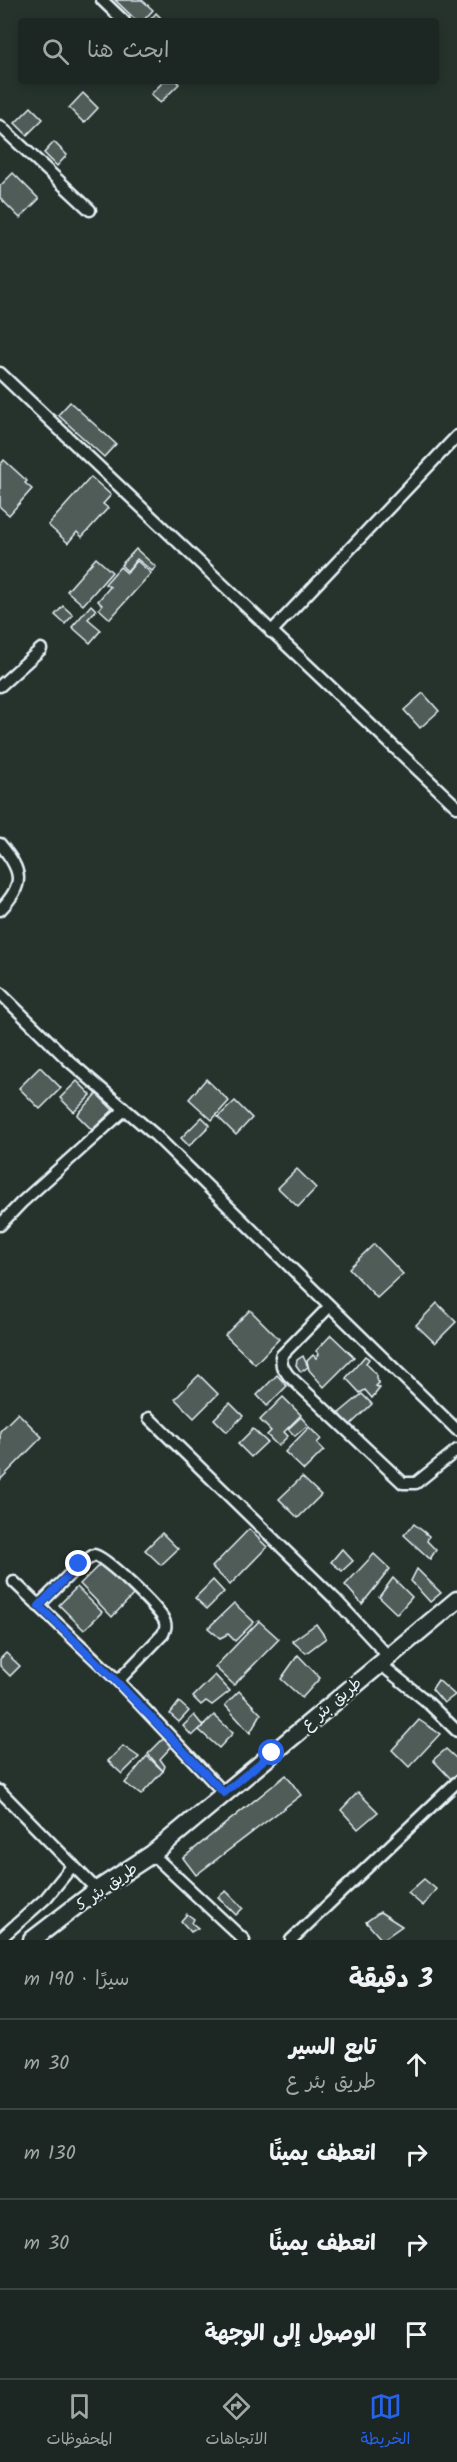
<!DOCTYPE html>
<html lang="ar">
<meta charset="utf-8">
<style>
:root{--surface:#1c2622;--page:#252e2a;--text:#f1f3f6;--muted:#a0a5a5;--line:#3a4340;--accent:#2563eb}
body{margin:0;font-family:Kalam,"Playpen Sans Arabic",sans-serif;background:var(--page);color:var(--text);direction:rtl}
.stop{position:absolute;width:18px;height:18px;margin:-14px;border:4px solid #2563eb;border-radius:50%;background:#fff}
.stop.end{background:#2563eb;border-color:#fff;box-shadow:0 2px 6px #0008}
.list{margin:0;padding:0;list-style:none}
h2{display:flex;justify-content:space-between;align-items:center;height:78px;margin:0;padding:0 24px;font-size:26px}
h2 small{font-size:20px;font-weight:400;color:var(--muted)}
.list li{display:grid;grid-template-columns:39px 1fr auto;gap:18px;align-items:center;box-sizing:border-box;height:90px;padding:0 24px;border-top:2px solid var(--line)}
.list b{display:block;font-size:22px;white-space:nowrap}
.list p{margin:0;font-size:20px;white-space:nowrap;color:var(--muted)}
.list em{font-size:20px;font-style:normal;color:var(--muted)}
.icon{flex:none;width:33px;height:33px;fill:none;stroke:currentColor;stroke-width:2;stroke-linecap:round;stroke-linejoin:round}
.map{position:relative;flex:none;width:457px;height:1940px;overflow:hidden;direction:ltr}
.search{position:absolute;background:var(--surface);box-shadow:0 3px 9px #0003;left:18px;right:18px;top:18px;height:66px;display:flex;align-items:center;gap:15px;box-sizing:border-box;padding:0 21px;border-radius:6px;color:var(--muted);font-size:22px}
.sheet{height:438px;background:var(--surface)}
nav{display:flex;justify-content:space-around;align-items:center;box-sizing:border-box;height:84px;border-top:2px solid var(--line);background:var(--surface);font-size:16px;color:var(--muted)}
nav a{display:grid;justify-items:center;gap:3px}
nav .on{color:var(--accent)}
.map>svg:first-child{display:block}
.building{fill:#505c59;stroke:#e8f1f8;stroke-width:1.5}
.lines{fill:none;stroke-linecap:round;stroke-linejoin:round}
.street-casing{stroke:#e8f1f8;stroke-width:15}
.secondary-casing{stroke:#e8f1f8;stroke-width:21}
.street{stroke:#26332d;stroke-width:10}
.secondary{stroke:#26332d;stroke-width:16}
.route{stroke:#2563eb;stroke-width:8}
.labels{text-anchor:middle;stroke-width:4.5;stroke-linejoin:round;paint-order:stroke}
.street-label{font-size:16px;fill:#e8f1f8;stroke:#26332d}
</style>
<div class="map">
<svg width="457" height="1940" viewBox="0 0 457 1940">
<rect width="100%" height="100%" fill="#26332d"/>
<filter id="ink" filterUnits="userSpaceOnUse"><feTurbulence type="fractalNoise" baseFrequency=".0167" numOctaves="2"/><feDisplacementMap in="SourceGraphic" scale="12" xChannelSelector="R" yChannelSelector="G"/><feConvolveMatrix kernelMatrix="1 2 1 2 8 2 1 2 1" color-interpolation-filters="sRGB"/></filter>
<g filter="url(#ink)">
<!-- building -->
<g class="building">
<path d="M115,0H142L153,10L143,21H137Z"/>
<path d="M156,13L164,21H149Z"/>
<path d="M164,81H176L179,84L160,103L151,94Z"/>
<path d="M83,93L98,108L84,123L69,108Z"/>
<path d="M31,107L43,119L27,135L15,123Z"/>
<path d="M54,142L67,155L57,166L44,153Z"/>
<path d="M13,173L39,199L20,218L0,198V186Z"/>
<path d="M70,402L116,444L104,457L58,415Z"/>
<path d="M4,460L27,481L25,483L32,489L9,515L0,507V465Z"/>
<path d="M91,477L111,495L103,504L108,508L82,537L77,532L68,543L48,525Z"/>
<path d="M136,549L156,567L152,571L137,559L127,571L121,565Z"/>
<path d="M96,558L112,572L83,605L67,591Z"/>
<path d="M137,561L151,573L110,619L99,609L102,605L98,601L110,587L105,584L120,567L127,573Z"/>
<path d="M91,605L96,610L88,619L101,630L90,643L72,627Z"/>
<path d="M63,606L73,615L65,624L55,615Z"/>
<path d="M423,693L439,711L420,728L404,710Z"/>
<path d="M40,1067L61,1088L40,1109L19,1088Z"/>
<path d="M206,1079L229,1101L212,1120L189,1099Z"/>
<path d="M77,1081L91,1095L74,1112L60,1098Z"/>
<path d="M97,1094L113,1110L92,1130L77,1115Z"/>
<path d="M235,1101L252,1118L236,1135L218,1117Z"/>
<path d="M202,1117L210,1125L189,1146L181,1138Z"/>
<path d="M297,1169L316,1188L298,1207L278,1188Z"/>
<path d="M374,1244L403,1274L377,1298L349,1268Z"/>
<path d="M437,1303L456,1322L435,1343L416,1325Z"/>
<path d="M250,1310L279,1339L255,1364L225,1335Z"/>
<path d="M331,1335L354,1357L324,1387L309,1370L307,1361L313,1355L316,1358L319,1354L316,1351Z"/>
<path d="M303,1356L308,1367L301,1372L296,1365L297,1360Z"/>
<path d="M365,1356L369,1359L366,1363L376,1374V1379L379,1383L376,1386L380,1388L372,1398L365,1390L360,1393L346,1378Z"/>
<path d="M199,1375L218,1394L194,1418L175,1399Z"/>
<path d="M277,1375L287,1386L267,1406L257,1395Z"/>
<path d="M362,1394L372,1404L350,1425L339,1413Z"/>
<path d="M283,1397L301,1415L284,1432L288,1436L278,1446L267,1435L271,1431L260,1420Z"/>
<path d="M230,1403L243,1416L227,1432L214,1419Z"/>
<path d="M18,1413L42,1437L0,1480V1431Z"/>
<path d="M301,1417L308,1425L295,1436L288,1429Z"/>
<path d="M309,1427L321,1439L317,1443L324,1450L304,1470L285,1452Z"/>
<path d="M253,1429L267,1442L251,1457L238,1444Z"/>
<path d="M302,1477L321,1495L298,1518L279,1499Z"/>
<path d="M414,1524L429,1536L427,1541L436,1550L430,1559L404,1535Z"/>
<path d="M249,1529L267,1547L230,1585L212,1567Z"/>
<path d="M162,1533L178,1549L161,1565L145,1550Z"/>
<path d="M342,1549L353,1561L342,1571L331,1562Z"/>
<path d="M374,1554L390,1569L362,1604L345,1585Z"/>
<path d="M102,1562L134,1594L112,1617L80,1584Z"/>
<path d="M417,1569L441,1593L430,1602L411,1581Z"/>
<path d="M393,1578L412,1597L397,1614L379,1597Z"/>
<path d="M213,1580L224,1592L207,1609L195,1598Z"/>
<path d="M77,1587L102,1612L84,1630L59,1605Z"/>
<path d="M234,1603L254,1622L235,1641L228,1634L220,1638L208,1628Z"/>
<path d="M259,1621L279,1639L234,1685L215,1667Z"/>
<path d="M316,1624L326,1638L306,1653L292,1641Z"/>
<path d="M6,1653L20,1666L10,1676L0,1666V1659Z"/>
<path d="M298,1655L320,1678L302,1698L281,1679Z"/>
<path d="M215,1675L230,1691L212,1705L206,1701L201,1705L193,1697Z"/>
<path d="M438,1680L455,1695L444,1703L432,1689Z"/>
<path d="M239,1691L261,1714L250,1733L225,1705Z"/>
<path d="M179,1702L189,1711L179,1722L170,1714Z"/>
<path d="M194,1715L203,1726L192,1736L183,1726Z"/>
<path d="M214,1715L233,1733L219,1748L199,1730Z"/>
<path d="M419,1720L440,1734L409,1767L392,1750Z"/>
<path d="M163,1739L172,1746L160,1759L165,1766L163,1771L148,1754Z"/>
<path d="M123,1746L139,1757L122,1774L108,1761Z"/>
<path d="M446,1749L457,1759V1776L452,1780L433,1760Z"/>
<path d="M147,1756L163,1771L141,1795L125,1783Z"/>
<path d="M286,1775L301,1795L196,1875L183,1858Z"/>
<path d="M358,1792L378,1812L358,1829L341,1810Z"/>
<path d="M424,1879L436,1889L423,1906L408,1893Z"/>
<path d="M226,1891L243,1908L236,1915L218,1897Z"/>
<path d="M380,1912L402,1926L382,1940L366,1922Z"/>
<path d="M187,1914L194,1919L192,1923L198,1928L191,1932L181,1921Z"/>
</g>
<g class="lines">
<!-- street casing -->
<g class="street-casing">
<g id="street">
<path d="M102,0L124,21"/>
<path d="M0,126L90,210"/>
<path d="M0,373L457,807"/>
<path d="M271,632L457,436"/>
<path d="M0,686L41,649"/>
<path d="M0,844C23,872 25,884 0,910"/>
<path d="M0,993L69,1061L155,1135L457,1430"/>
<path d="M0,1225L21,1203L121,1113L123,1107"/>
<path d="M329,1307L281,1356L282,1366L288,1375L403,1483H416L457,1450"/>
<path d="M149,1418L335,1599L388,1656"/>
<path d="M14,1582L118,1681L224,1793"/>
<path d="M38,1606L79,1565L94,1555C105,1556 159,1609 164,1620C167,1626 165,1629 163,1634L118,1681"/>
<path d="M379,1663L425,1700L457,1731"/>
<path d="M0,1791L97,1890"/>
<path d="M152,1854L244,1940"/>
<path d="M0,1939L46,1898L73,1865"/>
<path d="M291,1940L457,1782"/>
</g>
</g>
<!-- secondary casing -->
<g class="secondary-casing">
<path id="secondary" d="M32,1940L97,1890L152,1854L457,1600"/>
</g>
<!-- street -->
<use href="#street" class="street"/>
<!-- secondary -->
<use href="#secondary" class="secondary"/>
</g>
</g>
<g class="lines" filter="url(#ink)">
<!-- route -->
<path class="route" d="M79,1564L39,1606L117,1682L224,1793L272,1753"/>
</g>
<g class="labels">
<!-- street labels -->
<g class="street-label">
<text transform="translate(331 1703) rotate(-40)" y="6">طريق بئر ع</text>
<text transform="translate(106 1886) rotate(-35)" y="6">طريق بئر 5</text>
</g>
</g>
</svg>
<div class="stop" style="left:272px;top:1753px"></div>
<div class="stop end" style="left:79px;top:1564px"></div>
<div class="search"><svg class="icon" aria-label="search" viewBox="0 0 24 24"><circle cx="10" cy="10" r="6"/><path d="M15 15l6 6"/></svg>ابحث هنا</div>
</div>
<section class="sheet">
<h2>3 دقيقة<small>سيرًا · 190 m</small></h2>
<ul class="list">
<li><svg class="icon" aria-label="ahead" viewBox="0 0 24 24"><path d="M12 20V5M6 11l6-6 6 6"/></svg><div><b>تابع السير</b><p>طريق بئر ع</p></div><em>30 m</em></li>
<li><svg class="icon" aria-label="right" viewBox="0 0 24 24"><path d="M7 20v-9h11M14 6l5 5-5 5"/></svg><div><b>انعطف يمينًا</b></div><em>130 m</em></li>
<li><svg class="icon" aria-label="right" viewBox="0 0 24 24"><path d="M7 20v-9h11M14 6l5 5-5 5"/></svg><div><b>انعطف يمينًا</b></div><em>30 m</em></li>
<li><svg class="icon" aria-label="arrive" viewBox="0 0 24 24"><path d="M6 21V4h12l-3 4 3 4H6"/></svg><div><b>الوصول إلى الوجهة</b></div></li>
</ul>
</section>
<nav>
<a class="on"><svg class="icon" aria-label="map" viewBox="0 0 24 24"><path d="M3 6l6-2 6 2 6-2v14l-6 2-6-2-6 2zM9 4v14M15 6v14"/></svg>الخريطة</a>
<a><svg class="icon" aria-label="directions" viewBox="0 0 24 24"><path d="M12 3l9 9-9 9-9-9zM9 14v-3h6M13 9l2 2-2 2"/></svg>الاتجاهات</a>
<a><svg class="icon" aria-label="saved" viewBox="0 0 24 24"><path d="M7 4h10v16l-5-4-5 4z"/></svg>المحفوظات</a>
</nav>
